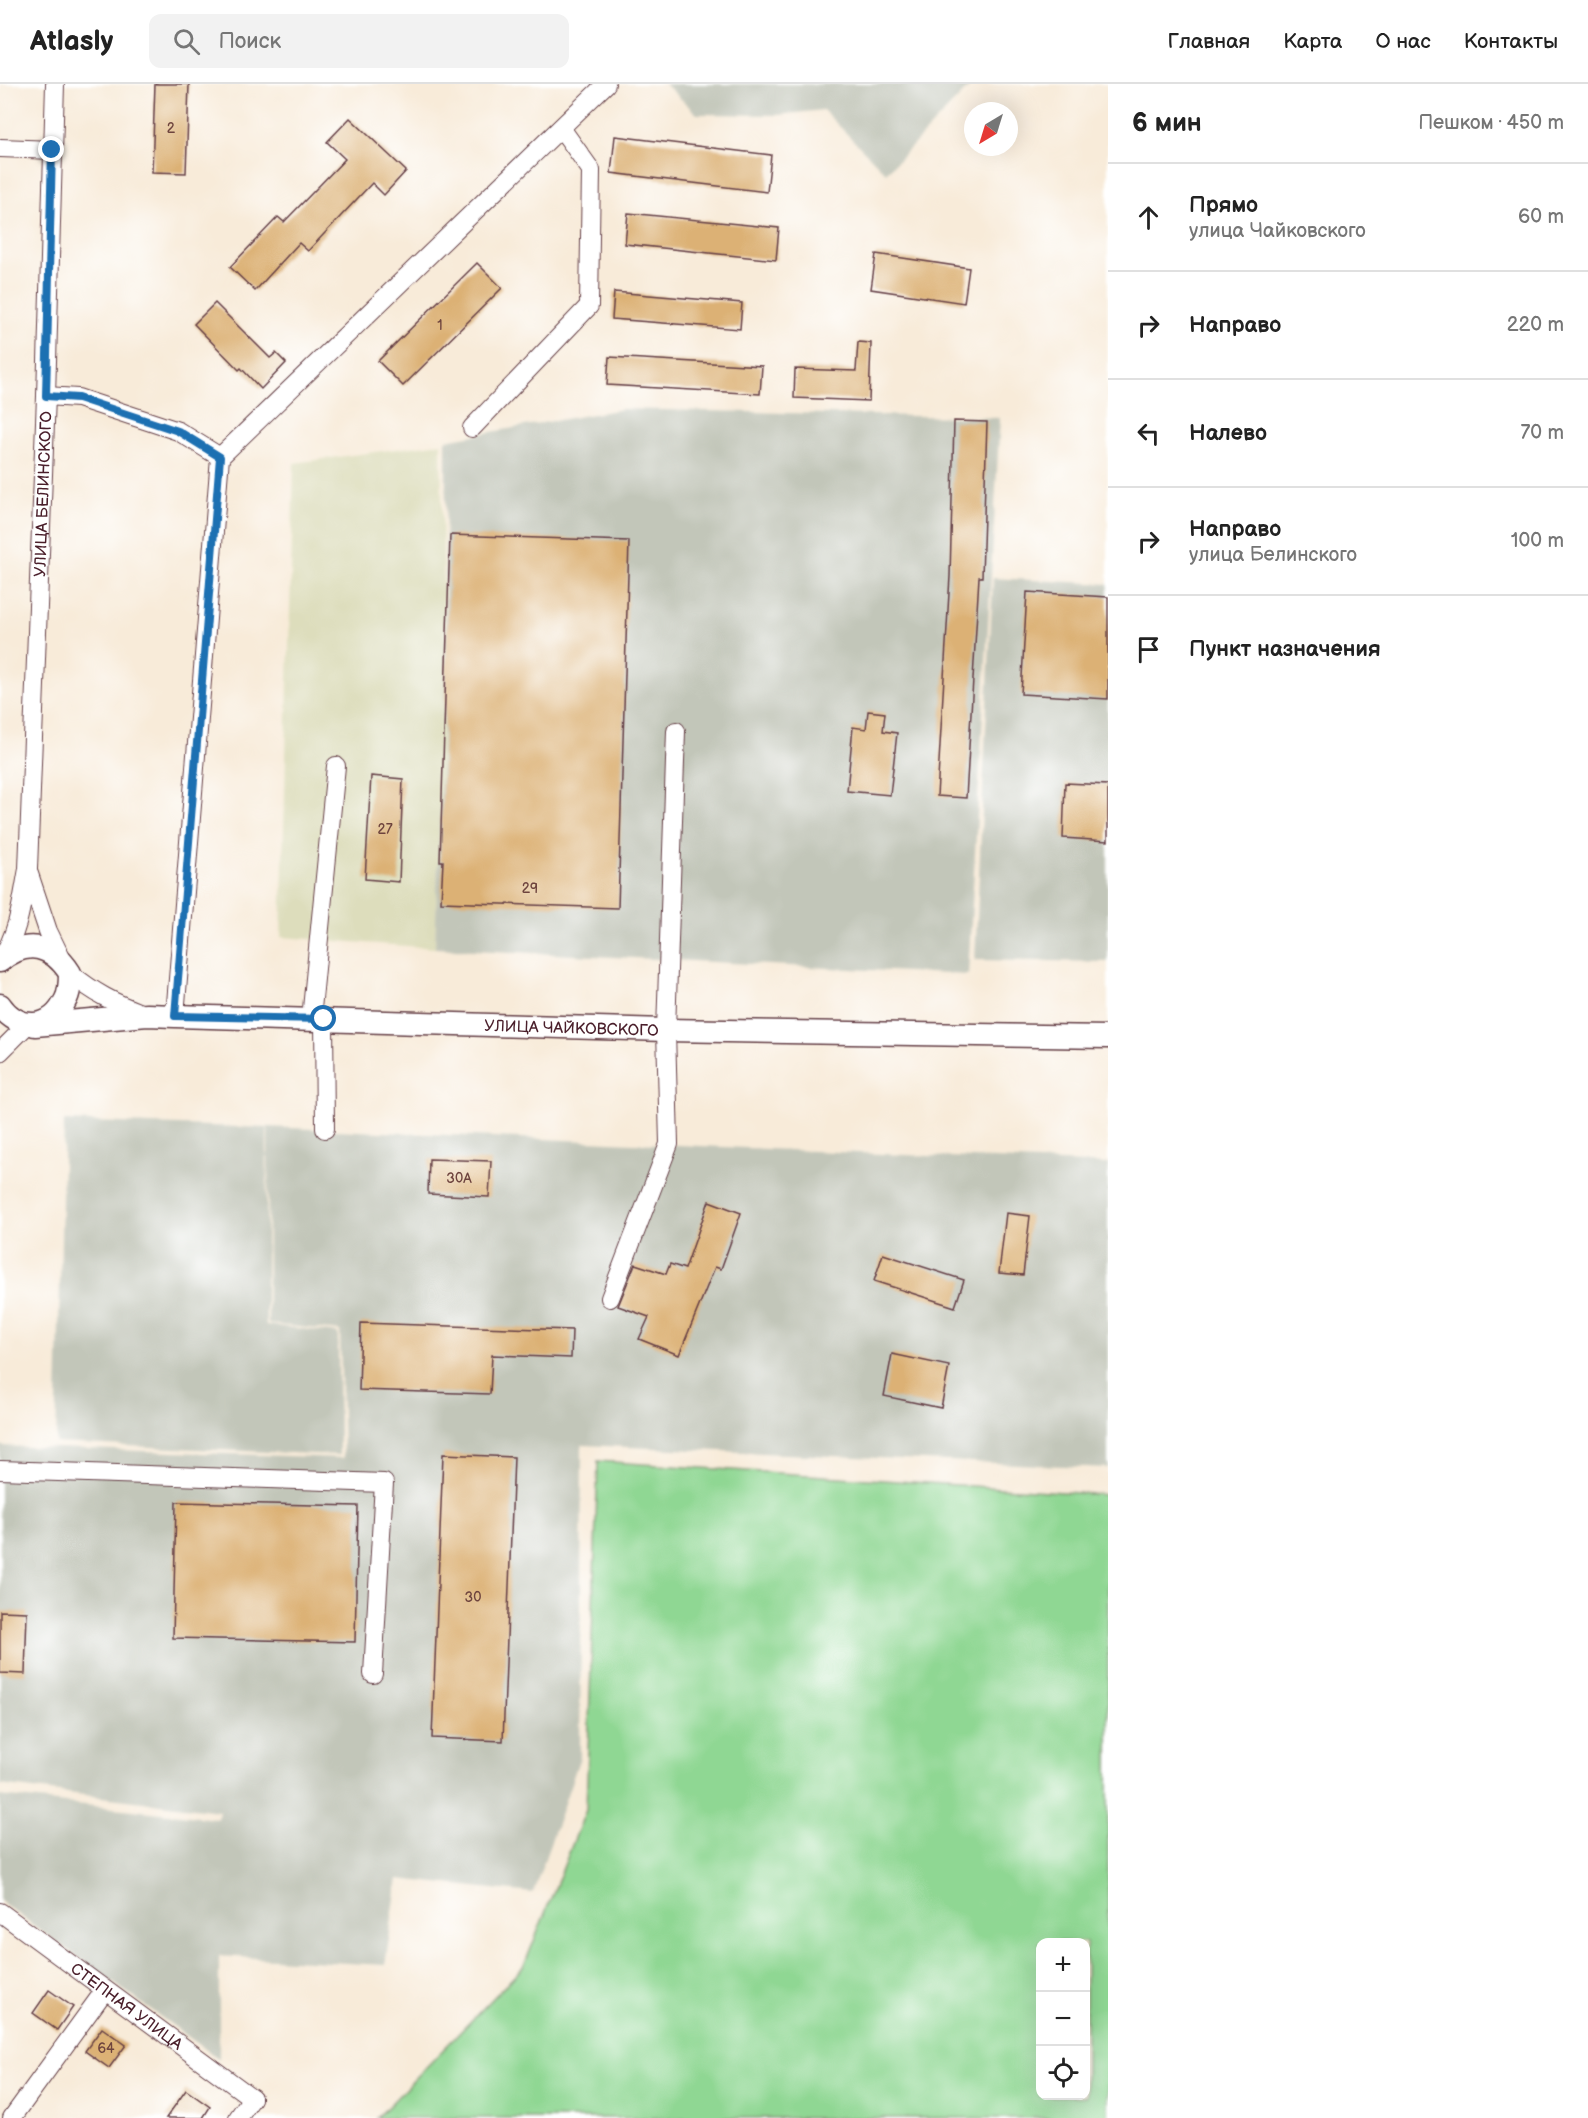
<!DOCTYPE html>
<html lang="ru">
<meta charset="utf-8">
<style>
:root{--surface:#fff;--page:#f2f2f2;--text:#222;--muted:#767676;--line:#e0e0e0}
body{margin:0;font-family:"Balsamiq Sans",sans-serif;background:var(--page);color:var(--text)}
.controls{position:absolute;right:18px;bottom:18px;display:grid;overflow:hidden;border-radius:12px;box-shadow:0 6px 24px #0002}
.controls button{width:54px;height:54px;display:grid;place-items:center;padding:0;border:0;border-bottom:2px solid var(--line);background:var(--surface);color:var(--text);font:30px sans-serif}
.compass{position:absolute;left:964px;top:18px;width:54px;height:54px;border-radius:50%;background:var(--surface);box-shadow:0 6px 24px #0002;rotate:218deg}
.stop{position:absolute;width:18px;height:18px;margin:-14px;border:4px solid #1f6fb2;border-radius:50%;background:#fff}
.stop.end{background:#1f6fb2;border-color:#fff;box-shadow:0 2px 6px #0008}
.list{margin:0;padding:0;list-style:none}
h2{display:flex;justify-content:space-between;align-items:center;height:78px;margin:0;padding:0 24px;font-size:26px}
h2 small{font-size:20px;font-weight:400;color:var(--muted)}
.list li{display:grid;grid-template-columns:39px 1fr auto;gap:18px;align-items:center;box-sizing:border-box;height:108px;padding:0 24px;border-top:2px solid var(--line)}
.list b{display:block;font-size:22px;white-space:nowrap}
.list p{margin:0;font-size:20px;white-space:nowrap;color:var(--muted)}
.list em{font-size:20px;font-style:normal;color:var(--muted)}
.icon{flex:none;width:33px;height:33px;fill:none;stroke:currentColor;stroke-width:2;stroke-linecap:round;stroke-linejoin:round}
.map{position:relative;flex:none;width:1108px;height:2034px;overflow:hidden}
header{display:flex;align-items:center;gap:36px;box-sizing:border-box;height:84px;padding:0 30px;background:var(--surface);border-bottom:2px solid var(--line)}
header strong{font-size:28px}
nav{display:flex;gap:33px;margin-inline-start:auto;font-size:21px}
.search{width:420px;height:54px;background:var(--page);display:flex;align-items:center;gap:15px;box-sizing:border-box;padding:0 21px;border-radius:12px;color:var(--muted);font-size:22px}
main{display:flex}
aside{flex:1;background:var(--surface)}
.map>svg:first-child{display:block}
.built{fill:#ddddbc}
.industrial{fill:#c2c6b9}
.green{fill:#8fd793;stroke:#6c7b5f;stroke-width:1.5;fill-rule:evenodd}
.building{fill:#dcb175}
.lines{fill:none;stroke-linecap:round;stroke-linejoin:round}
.minor-casing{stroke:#643e45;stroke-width:20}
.major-casing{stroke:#643e45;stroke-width:25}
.minor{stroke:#fff;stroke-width:18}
.major{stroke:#fff;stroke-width:22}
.route{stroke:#1f6fb2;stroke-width:8}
.labels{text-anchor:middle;stroke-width:4.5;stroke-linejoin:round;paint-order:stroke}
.number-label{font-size:14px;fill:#6e443e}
.street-label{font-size:16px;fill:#4a1f2b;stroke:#fff}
</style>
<header>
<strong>Atlasly</strong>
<div class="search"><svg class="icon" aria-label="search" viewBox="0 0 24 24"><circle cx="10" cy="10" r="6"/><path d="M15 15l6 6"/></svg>Поиск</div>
<nav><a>Главная</a><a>Карта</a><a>О нас</a><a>Контакты</a></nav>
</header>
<main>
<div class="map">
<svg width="1108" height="2034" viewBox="0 0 1108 2034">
<rect width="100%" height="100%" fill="#fff"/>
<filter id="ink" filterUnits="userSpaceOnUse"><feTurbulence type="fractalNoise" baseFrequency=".0167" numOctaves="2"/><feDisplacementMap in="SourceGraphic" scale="12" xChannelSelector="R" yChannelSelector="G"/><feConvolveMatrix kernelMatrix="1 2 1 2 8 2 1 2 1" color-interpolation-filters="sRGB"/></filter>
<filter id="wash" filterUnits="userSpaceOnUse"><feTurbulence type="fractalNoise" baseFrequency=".008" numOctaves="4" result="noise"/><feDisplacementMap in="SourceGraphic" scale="24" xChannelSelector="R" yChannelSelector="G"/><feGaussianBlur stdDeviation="1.35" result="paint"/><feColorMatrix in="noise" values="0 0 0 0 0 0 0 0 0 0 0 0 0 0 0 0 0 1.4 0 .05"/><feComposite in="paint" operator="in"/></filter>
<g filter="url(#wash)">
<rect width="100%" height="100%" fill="#f8ebd9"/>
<!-- built -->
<path class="built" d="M441,359L445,582L435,864L281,853L294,379Z"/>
<!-- industrial -->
<g class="industrial">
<path d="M665,0H972L886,89L823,26L778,31L697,30Z"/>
<path d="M622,325L1000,334L968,891L435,864L445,582L446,356Z"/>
<path d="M993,494L1108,500V878L975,876Z"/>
<path d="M64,1037L267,1044L266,1241L338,1249L339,1371L56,1359Z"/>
<path d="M268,1043L1108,1080V1384L582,1361L580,1673L533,1809L398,1795L385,1881L219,1872V1975L0,1817V1712L217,1735L219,1727L0,1701V1362L343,1374L340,1247L268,1240Z"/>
</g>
<!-- green -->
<path class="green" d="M598,1377L1108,1411V2034H377L524,1882L586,1726ZM1040,1858H1086V2012H1040Z"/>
<g id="blocks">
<!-- building -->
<g class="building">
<path d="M155,0H189L186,89L152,88Z"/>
<path d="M350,34L406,87L384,111L372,99L308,167L299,159L255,207L230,183L278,133L284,138L345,75L327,58Z"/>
<path d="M615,52L771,71L767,108L611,89Z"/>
<path d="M628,129L779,144L776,176L625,160Z"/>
<path d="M876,170L969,184L964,219L871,205Z"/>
<path d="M477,179L502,204L403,302L378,277Z"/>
<path d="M614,208L742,219L740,245L612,235Z"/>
<path d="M215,219L270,274L276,269L286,279L261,305L241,284L239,286L194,240Z"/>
<path d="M858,258L871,259L869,317L794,314L795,285L856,287Z"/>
<path d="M609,273L762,282L760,310L607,301Z"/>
<path d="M954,337L987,338L982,493H979L966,714L937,712L950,492Z"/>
<path d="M450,451L629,457L618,824L441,818L443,777H440Z"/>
<path d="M1027,508L1108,513V615L1021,610Z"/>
<path d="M868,627L885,629L883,647L897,649L890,711L847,707L853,643L866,645Z"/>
<path d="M371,692L403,695L399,798L365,795Z"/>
<path d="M1065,699L1108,701V757L1063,754Z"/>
<path d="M429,1075L491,1077L489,1113L428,1110Z"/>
<path d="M709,1117L741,1129L721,1185L715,1183L679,1271L639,1255L649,1233L618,1222L635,1180L666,1190L670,1180L685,1185Z"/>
<path d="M1006,1129L1030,1132L1023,1191L999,1189Z"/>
<path d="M883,1170L964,1196L955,1223L874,1197Z"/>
<path d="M361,1239L572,1246L571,1274L492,1271L490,1310L359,1306Z"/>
<path d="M892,1270L949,1282L941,1324L884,1312Z"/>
<path d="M443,1370L514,1373L503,1657L432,1654Z"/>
<path d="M176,1418L358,1422L355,1558L173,1554Z"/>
<path d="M0,1527L27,1528L25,1590L0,1589Z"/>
<path d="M49,1906L73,1923L57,1946L33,1929Z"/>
<path d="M102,1944L126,1961L109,1984L85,1967Z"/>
<path d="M186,2006L210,2023L203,2034H166Z"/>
</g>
</g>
</g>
<g filter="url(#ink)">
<use href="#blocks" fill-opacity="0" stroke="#643e45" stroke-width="1.5"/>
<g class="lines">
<!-- minor casing -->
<g class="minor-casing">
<g id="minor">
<path d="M0,64L53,66"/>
<path d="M46,312L78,314L178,347L220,373L175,932"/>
<path d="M472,344L589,222L591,86L561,44"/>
<path d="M220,373L606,0"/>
<path d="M29,790L48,847L63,878"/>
<path id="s1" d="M1,875C19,848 22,817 28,785L46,312L55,0"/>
<path d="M70,889C94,909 114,919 143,930"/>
<path d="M311,935L336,682"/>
<path d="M324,935L325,1045"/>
<path d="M0,968L27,941"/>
<path d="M610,1214L669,1060L666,946L676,647"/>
<path d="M0,1386L384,1399L373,1590"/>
<path id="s2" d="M0,1828L252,2014"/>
<path d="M12,2034L105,1906"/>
<path d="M238,2034L252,2014"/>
</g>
</g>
<!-- major casing -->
<g class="major-casing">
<g id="major">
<path d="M0,877C27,854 52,861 70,889C70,898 70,909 65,917C51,947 18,947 0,921"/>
<path id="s3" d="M35,941L147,931L175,932L666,946L1108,953"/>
</g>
</g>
<!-- minor -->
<use href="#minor" class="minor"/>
<!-- major -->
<use href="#major" class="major"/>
</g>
</g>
<g class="lines" filter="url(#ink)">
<!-- route -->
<path class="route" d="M52,66L46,312L78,314L178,347L220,373L175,932L324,935"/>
</g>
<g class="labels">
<!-- number labels -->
<g class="number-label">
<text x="171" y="49">2</text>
<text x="440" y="246">1</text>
<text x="385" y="750">27</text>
<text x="530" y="809">29</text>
<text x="459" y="1099">30А</text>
<text x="473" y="1518">30</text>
<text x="106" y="1969">64</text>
</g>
<!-- street labels -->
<g class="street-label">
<text dy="6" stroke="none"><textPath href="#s1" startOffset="470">УЛИЦА БЕЛИНСКОГО</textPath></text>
<text dy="6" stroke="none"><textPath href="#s3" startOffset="537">УЛИЦА ЧАЙКОВСКОГО</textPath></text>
<text dy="6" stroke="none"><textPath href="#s2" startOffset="158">СТЕПНАЯ УЛИЦА</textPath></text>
</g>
</g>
</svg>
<div class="controls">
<button>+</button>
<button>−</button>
<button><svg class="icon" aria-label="locate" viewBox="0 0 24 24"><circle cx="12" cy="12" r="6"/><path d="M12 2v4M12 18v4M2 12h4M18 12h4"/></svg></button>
</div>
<svg class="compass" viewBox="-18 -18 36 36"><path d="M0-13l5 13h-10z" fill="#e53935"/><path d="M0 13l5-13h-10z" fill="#767676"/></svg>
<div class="stop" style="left:324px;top:935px"></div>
<div class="stop end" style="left:52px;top:66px"></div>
</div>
<aside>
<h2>6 мин<small>Пешком · 450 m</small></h2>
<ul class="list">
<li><svg class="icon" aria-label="ahead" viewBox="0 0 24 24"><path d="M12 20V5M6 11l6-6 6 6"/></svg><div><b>Прямо</b><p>улица Чайковского</p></div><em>60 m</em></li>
<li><svg class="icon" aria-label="right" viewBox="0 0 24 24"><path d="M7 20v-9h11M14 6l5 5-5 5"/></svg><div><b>Направо</b></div><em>220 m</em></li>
<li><svg class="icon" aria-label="left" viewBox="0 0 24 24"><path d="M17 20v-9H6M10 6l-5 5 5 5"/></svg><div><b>Налево</b></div><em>70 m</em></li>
<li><svg class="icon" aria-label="right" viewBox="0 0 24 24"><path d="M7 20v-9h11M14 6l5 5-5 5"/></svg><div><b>Направо</b><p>улица Белинского</p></div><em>100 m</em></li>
<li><svg class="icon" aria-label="arrive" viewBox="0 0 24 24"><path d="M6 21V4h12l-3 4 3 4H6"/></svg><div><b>Пункт назначения</b></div></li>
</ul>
</aside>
</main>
